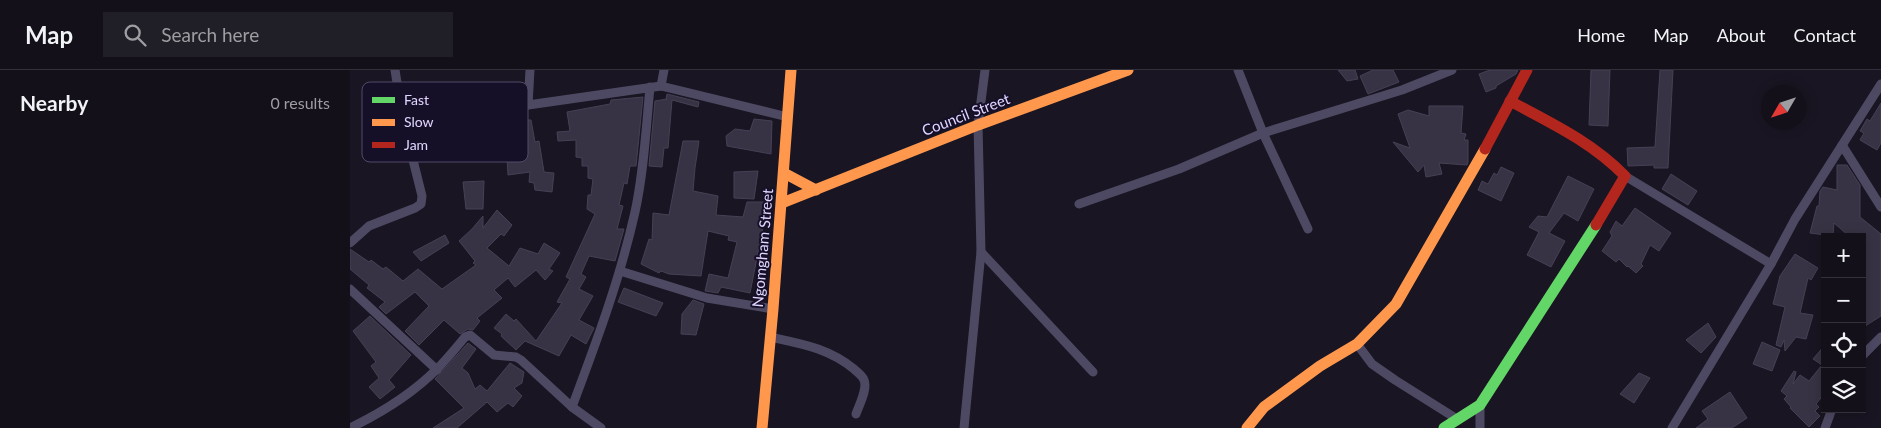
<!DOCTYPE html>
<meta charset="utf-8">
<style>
:root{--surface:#13101a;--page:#201e27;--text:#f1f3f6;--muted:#9d9da2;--line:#323039}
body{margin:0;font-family:Lato,sans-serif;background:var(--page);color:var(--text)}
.controls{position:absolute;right:15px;bottom:15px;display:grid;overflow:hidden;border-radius:0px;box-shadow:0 2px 12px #0003}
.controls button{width:45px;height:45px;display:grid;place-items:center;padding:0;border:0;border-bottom:1px solid var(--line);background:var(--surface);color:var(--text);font:25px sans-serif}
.compass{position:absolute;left:1411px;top:15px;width:45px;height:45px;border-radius:50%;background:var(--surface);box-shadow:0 2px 12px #0003;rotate:231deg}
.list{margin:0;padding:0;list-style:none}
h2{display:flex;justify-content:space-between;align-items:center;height:65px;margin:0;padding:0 20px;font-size:21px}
h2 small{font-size:16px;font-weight:400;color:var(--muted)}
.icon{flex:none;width:28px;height:28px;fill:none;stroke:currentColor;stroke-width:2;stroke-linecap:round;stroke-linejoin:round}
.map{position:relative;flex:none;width:1531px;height:358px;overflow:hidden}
header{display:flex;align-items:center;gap:30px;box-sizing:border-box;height:70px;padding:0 25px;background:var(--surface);border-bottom:1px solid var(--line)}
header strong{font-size:24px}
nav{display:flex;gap:28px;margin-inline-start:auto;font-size:18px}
.search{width:350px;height:45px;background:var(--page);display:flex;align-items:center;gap:12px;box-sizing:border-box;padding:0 18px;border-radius:0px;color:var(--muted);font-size:19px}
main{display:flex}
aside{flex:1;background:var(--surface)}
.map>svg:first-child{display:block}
.building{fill:#383344;stroke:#464056}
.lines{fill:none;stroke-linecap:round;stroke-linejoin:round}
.street{stroke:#4e4963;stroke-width:9}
.fast{stroke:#63d668;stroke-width:11}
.slow{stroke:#ff974d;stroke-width:11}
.jam{stroke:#b3261e;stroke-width:11}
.labels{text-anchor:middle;stroke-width:4;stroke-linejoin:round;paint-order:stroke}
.street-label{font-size:15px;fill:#e0d6ff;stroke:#160f28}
.key{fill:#160f28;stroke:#534b68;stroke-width:1}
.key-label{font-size:14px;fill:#e0d6ff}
</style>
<header>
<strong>Map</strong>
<div class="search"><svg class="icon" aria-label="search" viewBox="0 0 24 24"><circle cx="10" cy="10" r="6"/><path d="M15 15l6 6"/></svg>Search here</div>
<nav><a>Home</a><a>Map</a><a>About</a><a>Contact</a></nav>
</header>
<main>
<aside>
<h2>Nearby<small>0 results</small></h2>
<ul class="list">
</ul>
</aside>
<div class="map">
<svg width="1531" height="358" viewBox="0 0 1531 358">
<rect width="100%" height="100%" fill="#191522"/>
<!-- building -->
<g class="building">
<path d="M988,0H1005L1008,9L997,11Z"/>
<path d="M1023,0H1043L1049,12L1018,24L1010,6Z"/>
<path d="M1140,0H1168L1166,4L1146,16V18L1136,22L1129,4Z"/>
<path d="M1241,0H1260L1258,56L1239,55Z"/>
<path d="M1310,0H1323L1318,98H1304V95L1278,96L1277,78L1305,77Z"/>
<path d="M317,24L349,32L348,37L322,30L318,78H314L312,97L299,96L305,31L317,29H316Z"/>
<path d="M293,27L286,96H280L277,114L274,113L269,135L273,136L267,159H274L265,191L239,186L231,204L236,207L229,219L243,226L229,250L244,258L236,274L221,265L209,286L175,271L166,280L151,266L152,264L144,258L156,244L164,251L166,249L186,271L212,233L207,232L220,209L216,207L245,144L237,139L238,125H241L243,109L238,108V96H232V88L226,87V70L208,71L207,62L220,61L217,42L260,34L261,30Z"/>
<path d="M1531,33V73L1527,80L1510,70L1514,63L1510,61L1517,49L1520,51Z"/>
<path d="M1079,36H1113L1111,63L1116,64L1114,70H1118V92L1117,95L1089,93L1092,104L1076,107L1074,95L1068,102L1043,72L1060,78L1048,44L1058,40L1079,46Z"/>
<path d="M174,46L175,50H181L185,72L189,71L194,102L204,103L202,122L185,120L184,113L179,112L180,102L158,105L156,71L152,52Z"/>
<path d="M404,49L422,51L421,84L377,76L376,66L385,59L400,61Z"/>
<path d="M333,71H349L345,98L343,121L368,126L366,145L393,147L397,132H418L400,223L371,217L368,223L355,221L359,204L378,208L387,172L378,170L379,166L358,161L351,206L319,204L311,201L309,203L291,194L299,169L302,170L303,143L319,145Z"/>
<path d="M1487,95H1497L1510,115V147L1531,164V246L1512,258V167H1500L1484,153L1483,166L1460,163L1467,136H1469L1470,121L1473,117L1487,120Z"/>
<path d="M1151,97L1164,103L1151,131L1128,120L1132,111L1138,114L1144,103L1147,105Z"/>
<path d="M408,101L404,129L384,128V102Z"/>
<path d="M1321,104L1347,121L1338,135L1312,119Z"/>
<path d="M1218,106L1244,119L1228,151L1214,143L1199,163L1215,171L1201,197L1177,185L1189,162L1179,157L1188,146L1197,147Z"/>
<path d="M134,111L133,139H116L113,112Z"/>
<path d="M1285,138L1321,163L1309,181L1300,175L1291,194L1293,196L1286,203L1278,196L1277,197L1269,189L1266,192L1252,181L1262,166L1260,162L1266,151L1272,156Z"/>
<path d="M147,140L162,155L154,166L151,164L137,178L159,196L170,178L188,184L194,173L210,183L199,199L203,201L195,210L186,200L165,217L158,208L144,220L152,228L127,248L130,251L123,260L118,259L110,264L94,250L69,275L55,261L79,236L65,222L36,244L29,237L35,232L17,218L19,215L0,199V179L19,192L21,190L33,199L36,197L53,211L68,199L92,219L126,195L123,193L125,191L109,171L122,159L133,146V158Z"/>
<path d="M95,165L99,173L71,191L63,182Z"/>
<path d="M1445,184L1468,198L1461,210L1458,208L1450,243L1463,245L1456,269L1446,267L1435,281L1434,270L1431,277L1426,275L1435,237L1423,234L1430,206Z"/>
<path d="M274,218L313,233L306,246L268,232Z"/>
<path d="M343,230L354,234L346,265L331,264L332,244Z"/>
<path d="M20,246L61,285L39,310L45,317L30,329L19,317L29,308L21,296L26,292L3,261Z"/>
<path d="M1358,253L1366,267L1351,283L1336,270Z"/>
<path d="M1412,272L1430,280L1422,301L1403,294Z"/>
<path d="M118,273L126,279L112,298L118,303L125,319L130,315L137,321L160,293L174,302L172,313L164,318L172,326L163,337L158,333L147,342L137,332L107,358H83L114,338L85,309Z"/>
<path d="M1475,275V323L1466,334L1469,337L1465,341L1470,346L1459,357L1440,338L1441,337L1434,329L1437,326L1431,321L1444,301L1446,302L1443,314L1450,305L1459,311L1472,295L1463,289Z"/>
<path d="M1289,303L1300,308L1284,333L1270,324Z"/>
<path d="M1380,322L1397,348L1382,358H1346L1358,349L1352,341Z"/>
</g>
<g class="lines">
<!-- street -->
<g class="street">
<path d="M888,0L913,63L958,159"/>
<path d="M311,16L314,0"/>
<path d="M178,35L180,0"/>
<path d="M53,50L133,43L178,35L311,16L438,47"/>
<path d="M1492,75L1531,137"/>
<path d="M1275,106L1421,194"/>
<path d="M729,134L829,99L913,63L1052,20L1102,0"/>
<path d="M0,173L19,156L65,138L71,134L72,126L53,50L45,0"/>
<path d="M631,182L743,302"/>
<path d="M270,201L357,228L423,239"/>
<path d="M0,219L87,300"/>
<path d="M420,267C452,274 478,278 504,299C507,302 512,305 514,310C518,319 509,335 506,344"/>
<path d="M1007,274L1022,294L1045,310L1107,349"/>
<path d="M1512,286L1531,267"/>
<path d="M1130,335V358"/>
<path d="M222,337C246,273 270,209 285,142C294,101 296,58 300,17"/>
<path d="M0,358C31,343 62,324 87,299C97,289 106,278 115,267L120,265L144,285L166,287L171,290L222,337L251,358"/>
<path d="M614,358L631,182L628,55L635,0"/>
<path d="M1322,358L1421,194L1445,149L1531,14"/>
<path d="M1475,358L1482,339"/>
</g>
<!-- fast -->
<path class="fast" d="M1094,358L1130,335L1246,155"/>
<!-- slow -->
<g class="slow">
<path d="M434,103L466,120"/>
<path d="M432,133L628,55L778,0"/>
<path d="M412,358L423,239L441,0"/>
<path d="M897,358L914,337L970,296L1007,274L1046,234L1135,79"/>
</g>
<!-- jam -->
<g class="jam">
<path d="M1160,31C1201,53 1242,72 1275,106L1246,155"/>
<path d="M1135,79L1177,0"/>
</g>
</g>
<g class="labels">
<!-- street labels -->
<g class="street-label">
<text transform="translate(616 45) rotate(-21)" y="5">Council Street</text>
<text transform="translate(413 178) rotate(-85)" y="5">Ngomgham Street</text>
</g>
</g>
<!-- legend -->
<rect x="12" y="12" width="166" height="80" rx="8" class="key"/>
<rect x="22" y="27" width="23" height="6" fill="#63d668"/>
<rect x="22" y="49" width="23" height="7" fill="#ff974d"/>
<rect x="22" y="72" width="23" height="6" fill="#b3261e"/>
<g class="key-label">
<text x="54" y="35">Fast</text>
<text x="54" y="57">Slow</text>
<text x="54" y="80">Jam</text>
</g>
</svg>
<div class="controls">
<button>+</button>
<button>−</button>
<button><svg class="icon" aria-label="locate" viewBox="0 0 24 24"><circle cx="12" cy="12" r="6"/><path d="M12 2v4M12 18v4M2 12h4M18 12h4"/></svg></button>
<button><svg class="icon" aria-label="layers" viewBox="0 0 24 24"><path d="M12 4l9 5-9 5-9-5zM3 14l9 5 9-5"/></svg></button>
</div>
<svg class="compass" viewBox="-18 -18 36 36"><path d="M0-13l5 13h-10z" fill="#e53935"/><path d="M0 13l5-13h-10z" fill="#9d9da2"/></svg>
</div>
</main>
